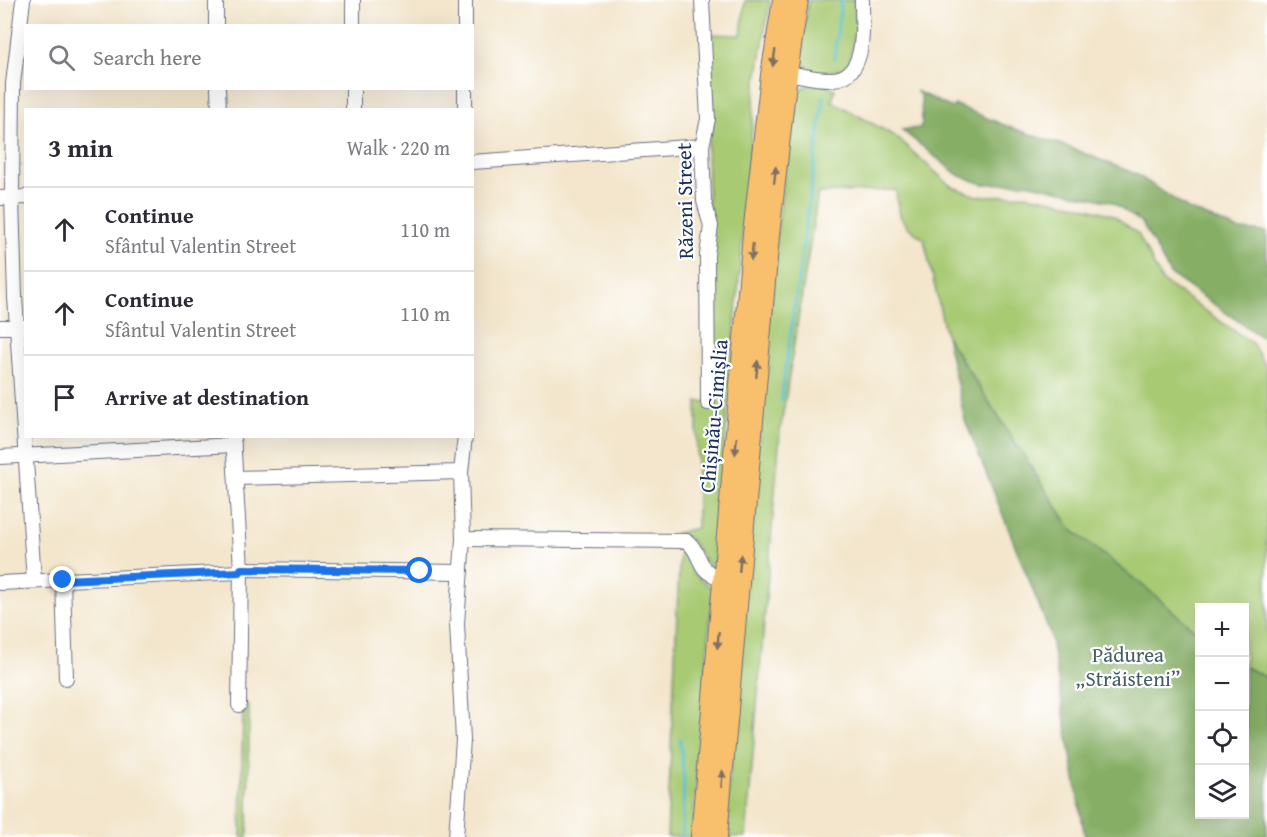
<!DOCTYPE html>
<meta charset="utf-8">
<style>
:root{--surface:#fff;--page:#f2f2f3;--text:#2b2b33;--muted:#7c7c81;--line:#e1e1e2}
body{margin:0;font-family:"Gentium Book Plus",serif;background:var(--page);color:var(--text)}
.controls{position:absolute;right:18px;bottom:18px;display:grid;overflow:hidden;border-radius:0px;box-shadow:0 6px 24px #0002}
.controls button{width:54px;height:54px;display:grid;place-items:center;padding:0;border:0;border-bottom:2px solid var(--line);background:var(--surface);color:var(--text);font:30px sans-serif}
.stop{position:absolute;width:18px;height:18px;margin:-14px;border:4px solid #1a73e8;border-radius:50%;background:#fff}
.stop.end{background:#1a73e8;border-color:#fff;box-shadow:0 2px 6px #0008}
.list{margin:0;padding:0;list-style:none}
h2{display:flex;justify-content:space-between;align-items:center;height:78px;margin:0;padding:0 24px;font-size:26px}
h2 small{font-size:20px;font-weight:400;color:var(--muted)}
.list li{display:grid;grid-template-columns:39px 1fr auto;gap:18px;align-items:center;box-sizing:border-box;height:84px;padding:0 24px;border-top:2px solid var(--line)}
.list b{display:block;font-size:22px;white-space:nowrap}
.list p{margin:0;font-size:20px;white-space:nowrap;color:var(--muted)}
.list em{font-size:20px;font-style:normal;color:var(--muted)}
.icon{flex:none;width:33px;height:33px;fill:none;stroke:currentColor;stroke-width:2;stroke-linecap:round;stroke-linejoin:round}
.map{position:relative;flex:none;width:1267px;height:837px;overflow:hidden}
.search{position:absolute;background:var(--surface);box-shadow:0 6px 24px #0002;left:24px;top:24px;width:450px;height:66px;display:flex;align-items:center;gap:15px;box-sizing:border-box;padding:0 21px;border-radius:0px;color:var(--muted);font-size:22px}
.panel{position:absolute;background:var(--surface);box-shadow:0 6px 24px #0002;left:24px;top:108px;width:450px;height:330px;border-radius:0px}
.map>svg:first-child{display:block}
.green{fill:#a8ca73;stroke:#627c68;stroke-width:1.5}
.forest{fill:#86ae65;stroke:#506e62;stroke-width:1.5}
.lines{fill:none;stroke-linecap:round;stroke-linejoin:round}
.stream{stroke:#53c0ca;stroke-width:3}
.minor-casing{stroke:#676f84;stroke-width:16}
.highway-casing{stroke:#676f84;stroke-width:22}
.minor{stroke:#fff;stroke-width:14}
.highway{stroke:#f8bf6c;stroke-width:20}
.oneway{fill:#7e7064}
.route{stroke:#1a73e8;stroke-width:8}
.labels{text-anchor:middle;stroke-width:4.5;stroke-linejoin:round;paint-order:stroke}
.street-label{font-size:21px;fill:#1b2f5e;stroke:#fff}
.park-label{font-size:21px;fill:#455e64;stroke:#fff}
</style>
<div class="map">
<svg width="1267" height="837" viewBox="0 0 1267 837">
<rect width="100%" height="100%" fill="#fff"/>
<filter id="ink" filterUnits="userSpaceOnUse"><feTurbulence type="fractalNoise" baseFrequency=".0167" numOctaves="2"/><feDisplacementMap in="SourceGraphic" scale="12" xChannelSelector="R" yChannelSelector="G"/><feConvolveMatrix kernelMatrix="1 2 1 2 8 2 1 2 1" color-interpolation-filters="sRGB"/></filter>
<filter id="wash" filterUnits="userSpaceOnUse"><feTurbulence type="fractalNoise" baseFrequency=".008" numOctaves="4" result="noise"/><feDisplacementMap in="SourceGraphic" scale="24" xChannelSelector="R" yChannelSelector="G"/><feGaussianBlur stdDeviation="1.35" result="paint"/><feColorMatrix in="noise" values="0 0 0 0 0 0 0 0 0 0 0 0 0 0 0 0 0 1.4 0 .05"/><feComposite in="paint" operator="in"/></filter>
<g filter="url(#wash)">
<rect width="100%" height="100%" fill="#f3e6cc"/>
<!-- green -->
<g class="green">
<path d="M745,0H770L755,92L714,572L690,539L676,533L697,528V402L712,401L707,147L713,126L707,34L741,35Z"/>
<path d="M808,0H855L856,26L849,66C833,74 809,76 800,57Z"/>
<path d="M823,84L835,89L832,101L895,136L951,186L977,196L1027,195L1077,205L1113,215L1138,234L1162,281L1252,343L1267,369V678L1245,667L1244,608H1200L1199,634L1151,592L1071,529L946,336L924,239C899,223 899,218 896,190L818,193L780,432L746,837H724L775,251L794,93L807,86Z"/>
<path d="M680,547L689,553L692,572L713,589L692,837H667Z"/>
<path d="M243,705H249L248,837H241Z"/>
</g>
<!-- forest -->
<g class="forest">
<path d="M916,91L952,108L955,105L1009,127L1071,148L1136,174L1190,210L1239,230L1267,232V345L1264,339L1170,274L1142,223L1112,202L1026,183L983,184L958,175L902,130L919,128L922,125L921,96Z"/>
<path d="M946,336L1071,529L1151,592L1199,634L1200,814H1244L1245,667L1267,678V837H1085L1050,633L965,420Z"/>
</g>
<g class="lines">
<!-- stream -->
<g class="stream">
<path d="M834,59L841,0"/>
<path d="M781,401L824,96"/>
<path d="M680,738L684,781L682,837"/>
</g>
</g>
</g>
<g filter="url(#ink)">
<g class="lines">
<!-- minor casing -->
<g class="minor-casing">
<g id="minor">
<path d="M23,0L13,84L12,198L15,297L34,581"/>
<path d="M216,0V26"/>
<path d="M353,0V26"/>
<path d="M465,0V26"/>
<path d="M702,0L708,119L702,146L704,201L711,226L707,255L708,403"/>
<path d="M787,73C801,75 818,80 833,79C868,77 862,24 862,0"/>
<path d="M218,88L219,110"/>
<path d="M353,88V110"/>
<path d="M465,88V110"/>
<path d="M472,162L702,146"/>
<path d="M0,198L26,197"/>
<path d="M0,327H25"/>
<path d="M233,436L241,569L239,705"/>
<path d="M0,457L234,445"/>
<path d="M236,478L461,472"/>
<path d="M463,539L687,541C705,557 694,571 724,579"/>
<path d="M241,569L461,572"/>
<path d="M63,580L66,678"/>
<path d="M0,583L240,572"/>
<path d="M456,837L463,740L457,624L463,539L461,472L465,436"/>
</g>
</g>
<!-- highway casing -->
<g class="highway-casing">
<g id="highway">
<path d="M701,837L753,234L771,75L783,0"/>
<path d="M717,837L769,236L787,73L798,0"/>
</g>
</g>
<!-- minor -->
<use href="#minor" class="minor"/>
<!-- highway -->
<use href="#highway" class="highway"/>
</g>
<!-- one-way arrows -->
<defs><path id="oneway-solid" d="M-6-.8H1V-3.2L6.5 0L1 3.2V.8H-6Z" transform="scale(1.5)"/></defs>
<g class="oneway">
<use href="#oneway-solid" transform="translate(774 58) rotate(99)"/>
<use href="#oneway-solid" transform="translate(775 175) rotate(-84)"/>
<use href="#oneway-solid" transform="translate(752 252) rotate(95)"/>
<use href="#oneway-solid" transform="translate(757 369) rotate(-85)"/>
<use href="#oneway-solid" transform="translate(736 446) rotate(95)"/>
<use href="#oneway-solid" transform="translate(740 563) rotate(-85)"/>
<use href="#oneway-solid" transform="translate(718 640) rotate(95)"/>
<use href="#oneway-solid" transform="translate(722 779) rotate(-86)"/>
</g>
</g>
<g class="lines" filter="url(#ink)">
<!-- route -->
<path class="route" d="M63,580L240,572L241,569L420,571"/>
</g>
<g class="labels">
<!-- street labels -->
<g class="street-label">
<text transform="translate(685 201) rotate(-91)" y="7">Răzeni Street</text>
<text transform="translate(714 416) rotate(-85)" y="7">Chișinău-Cimișlia</text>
</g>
<!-- park labels -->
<g class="park-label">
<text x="1128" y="662">Pădurea<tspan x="1128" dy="24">„Străisteni”</tspan></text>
</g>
</g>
</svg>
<div class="controls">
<button>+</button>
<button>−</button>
<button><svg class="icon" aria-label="locate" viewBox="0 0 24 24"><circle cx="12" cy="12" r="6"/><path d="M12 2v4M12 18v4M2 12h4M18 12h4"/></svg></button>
<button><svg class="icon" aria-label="layers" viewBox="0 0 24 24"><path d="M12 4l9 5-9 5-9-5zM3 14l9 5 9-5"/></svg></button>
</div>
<div class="stop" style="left:420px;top:571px"></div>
<div class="stop end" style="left:63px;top:580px"></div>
<div class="search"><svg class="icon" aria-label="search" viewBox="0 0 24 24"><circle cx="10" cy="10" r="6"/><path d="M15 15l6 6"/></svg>Search here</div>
<section class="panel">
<h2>3 min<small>Walk · 220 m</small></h2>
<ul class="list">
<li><svg class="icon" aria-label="ahead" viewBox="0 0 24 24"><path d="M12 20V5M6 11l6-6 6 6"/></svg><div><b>Continue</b><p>Sfântul Valentin Street</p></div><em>110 m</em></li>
<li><svg class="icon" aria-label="ahead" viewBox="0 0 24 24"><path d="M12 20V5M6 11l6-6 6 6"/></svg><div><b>Continue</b><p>Sfântul Valentin Street</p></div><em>110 m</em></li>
<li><svg class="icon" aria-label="arrive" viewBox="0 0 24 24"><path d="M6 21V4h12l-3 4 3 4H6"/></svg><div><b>Arrive at destination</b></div></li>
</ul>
</section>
</div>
